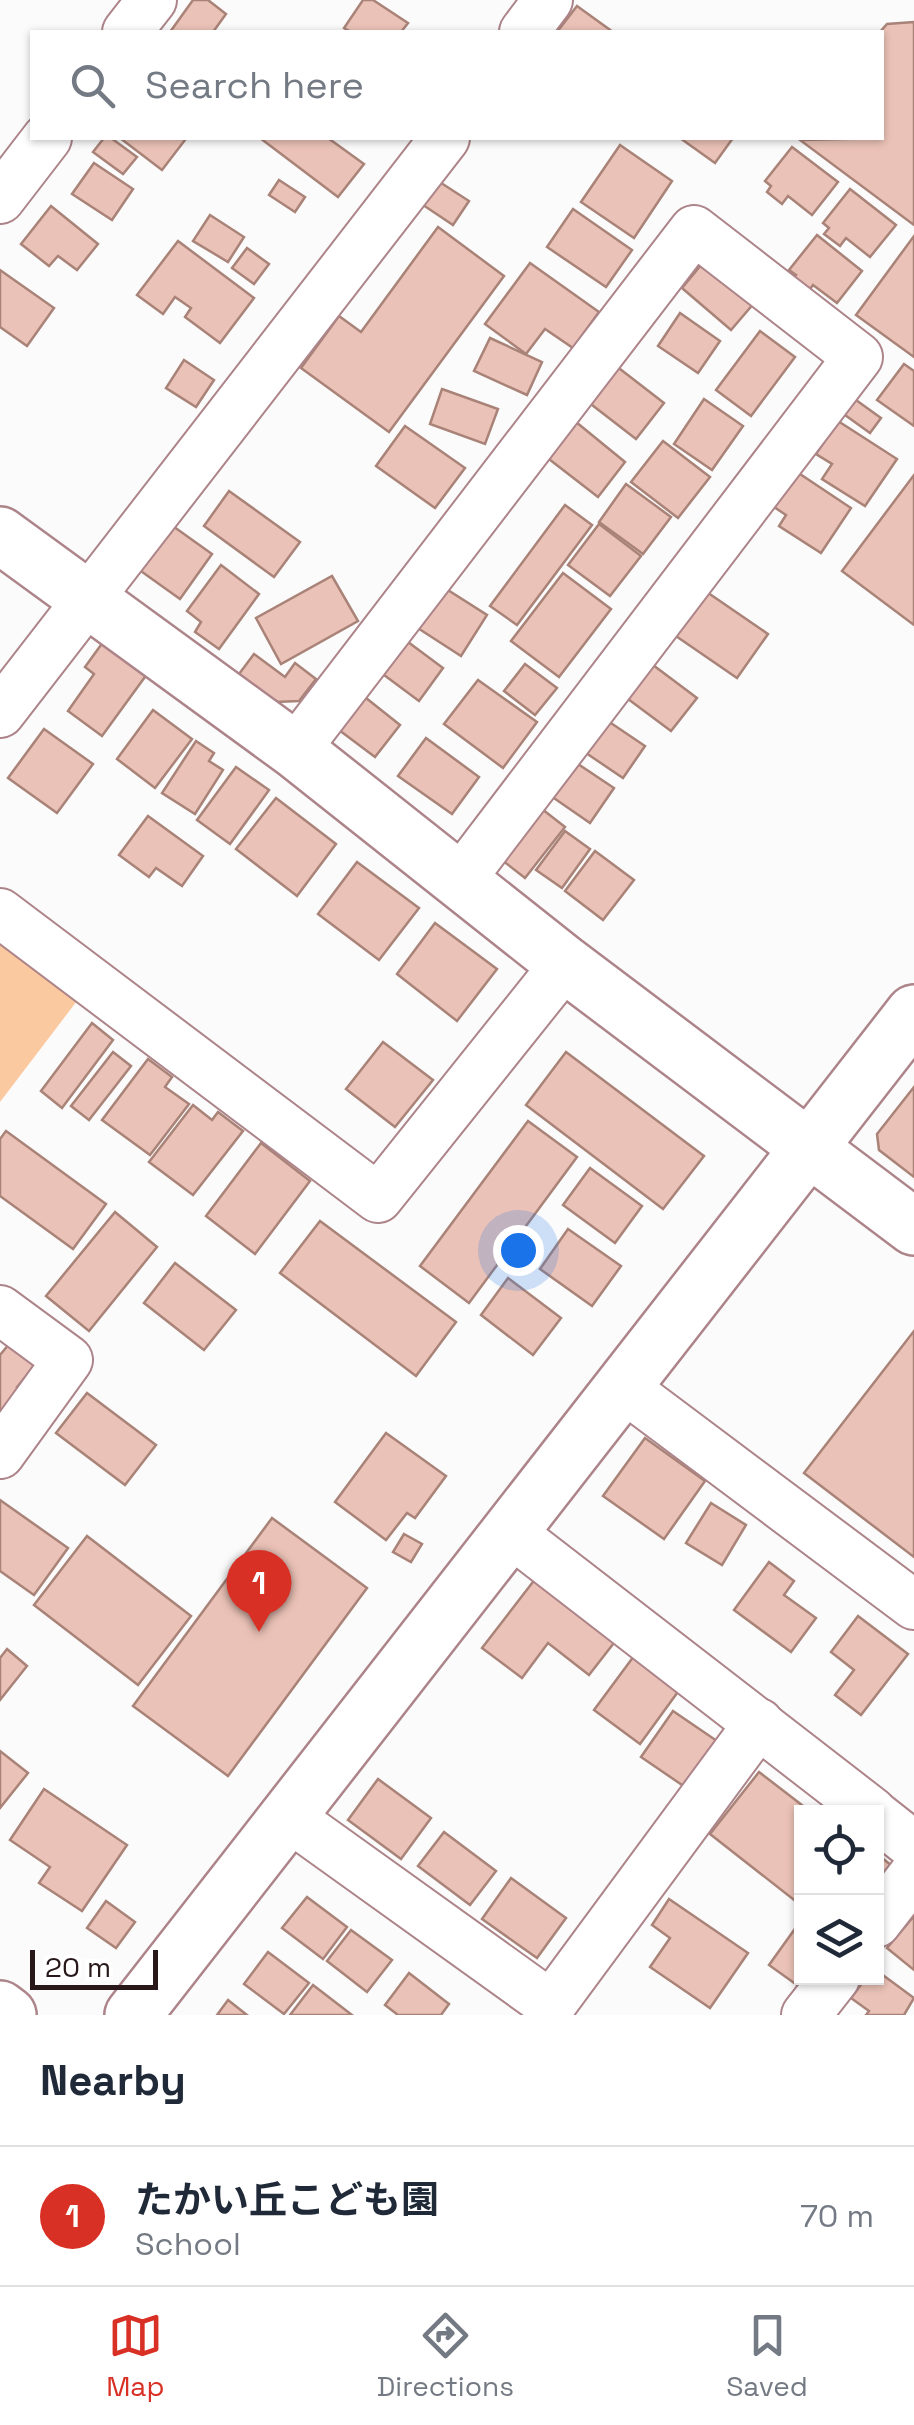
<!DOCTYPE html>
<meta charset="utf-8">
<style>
:root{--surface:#fff;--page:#f2f2f3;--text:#1f2937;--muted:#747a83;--line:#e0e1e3;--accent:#d93025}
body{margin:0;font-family:"Space Grotesk","Noto Sans JP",sans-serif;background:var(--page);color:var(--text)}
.controls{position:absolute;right:30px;bottom:30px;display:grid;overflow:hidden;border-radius:0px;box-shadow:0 2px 8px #0004}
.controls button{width:90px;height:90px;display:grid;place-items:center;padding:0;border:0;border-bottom:2px solid var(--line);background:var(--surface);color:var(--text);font:50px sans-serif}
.scale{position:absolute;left:30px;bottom:25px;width:128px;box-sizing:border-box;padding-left:10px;border:5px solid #28181a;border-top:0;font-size:28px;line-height:35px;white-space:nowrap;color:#28181a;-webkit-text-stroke:8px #fff;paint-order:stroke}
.you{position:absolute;left:518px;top:1250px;width:35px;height:35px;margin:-25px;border:8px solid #fff;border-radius:50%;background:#1a73e8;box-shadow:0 0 0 15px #1a73e833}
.badge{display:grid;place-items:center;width:65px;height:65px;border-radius:50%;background:var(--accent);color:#fff;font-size:32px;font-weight:700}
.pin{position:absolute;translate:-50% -82px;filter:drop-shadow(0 2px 5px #0008)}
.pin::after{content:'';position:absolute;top:52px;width:35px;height:30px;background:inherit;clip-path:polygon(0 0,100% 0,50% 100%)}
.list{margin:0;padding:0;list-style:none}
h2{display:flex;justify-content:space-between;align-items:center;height:130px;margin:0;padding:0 40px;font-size:42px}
h2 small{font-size:32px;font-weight:400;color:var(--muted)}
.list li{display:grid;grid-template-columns:65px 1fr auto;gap:30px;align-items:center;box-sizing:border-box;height:140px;padding:0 40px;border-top:2px solid var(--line)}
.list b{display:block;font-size:38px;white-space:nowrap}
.list p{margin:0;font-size:32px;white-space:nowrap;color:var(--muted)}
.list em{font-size:32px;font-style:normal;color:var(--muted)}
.icon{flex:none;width:55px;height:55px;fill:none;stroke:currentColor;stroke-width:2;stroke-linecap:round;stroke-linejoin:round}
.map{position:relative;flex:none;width:914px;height:2015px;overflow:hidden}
.search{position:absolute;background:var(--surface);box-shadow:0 2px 8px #0004;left:30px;right:30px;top:30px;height:110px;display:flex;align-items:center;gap:25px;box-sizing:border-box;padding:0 35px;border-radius:0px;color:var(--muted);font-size:38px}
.sheet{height:270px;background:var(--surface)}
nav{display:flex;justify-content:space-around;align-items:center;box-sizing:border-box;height:140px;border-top:2px solid var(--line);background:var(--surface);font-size:28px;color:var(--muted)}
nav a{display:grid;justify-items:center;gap:5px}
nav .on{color:var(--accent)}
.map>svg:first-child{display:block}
.green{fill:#fbc99f}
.building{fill:#ebc2b7;stroke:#a98378;stroke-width:2.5}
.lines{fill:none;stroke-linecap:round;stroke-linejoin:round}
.minor-casing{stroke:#ac8489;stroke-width:52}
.tertiary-casing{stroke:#ac8489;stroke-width:60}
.minor{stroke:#fff;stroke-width:48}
.tertiary{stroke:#fff;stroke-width:55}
</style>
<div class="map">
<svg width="914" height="2015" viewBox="0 0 914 2015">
<rect width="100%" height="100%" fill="#fbfbfb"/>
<!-- green -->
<path class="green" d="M0,938L80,997L0,1102Z"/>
<!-- building -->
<g class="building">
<path d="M193,0H208L226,14L213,32H170Z"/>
<path d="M363,0H373L408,23L401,32H351L344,28Z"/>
<path d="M577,6L613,32H557Z"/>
<path d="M914,22V225L800,140L882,138L880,32L887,24Z"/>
<path d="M104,138H111L137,157L123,174L93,152Z"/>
<path d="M120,138H181L185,140L162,170Z"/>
<path d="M260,138H328L364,164L338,197Z"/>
<path d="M680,138H733L715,163Z"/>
<path d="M620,145L672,181L634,238L581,202Z"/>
<path d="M792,147L838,182L812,215L788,196L782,204L767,192L771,186L765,181Z"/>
<path d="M94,163L133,189L112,220L72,194Z"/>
<path d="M435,179L469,201L453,225L420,203Z"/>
<path d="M279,180L305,197L295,212L269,195Z"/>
<path d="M850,189L896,225L870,257L846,238L840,246L824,234L829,228L823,223Z"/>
<path d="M51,206L98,244L77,270L58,256L49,266L21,244Z"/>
<path d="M573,209L632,250L606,287L547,247Z"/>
<path d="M210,215L244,237L228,262L193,241Z"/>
<path d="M438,227L504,276L389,432L301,368L339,316L361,332Z"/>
<path d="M817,235L862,271L837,303L813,285L807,293L791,281L796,275L789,270Z"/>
<path d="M914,236V357L856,315Z"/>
<path d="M178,241L254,298L220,343L185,317L191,308L175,297L163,314L137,295Z"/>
<path d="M247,248L269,264L254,284L232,268Z"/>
<path d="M711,253L761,295L731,330L682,288Z"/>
<path d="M530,263L599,312L573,348L545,329L526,354L485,324Z"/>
<path d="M0,270L54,308L27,346L0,327Z"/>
<path d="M680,313L720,341L698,373L658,346Z"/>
<path d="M760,331L795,357L751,416L716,390Z"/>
<path d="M490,338L542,362L527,395L474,371Z"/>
<path d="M184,360L214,380L196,407L166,388Z"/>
<path d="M611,362L664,403L636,439L583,398Z"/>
<path d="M904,364L914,371V426L877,400Z"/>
<path d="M442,389L498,409L485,444L430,424Z"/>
<path d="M849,395L881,418L870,433L838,410Z"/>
<path d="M704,399L743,426L712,470L674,444Z"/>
<path d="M565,413L625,462L598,497L536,449Z"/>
<path d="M838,421L897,459L865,506L822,479L832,464L816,454Z"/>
<path d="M405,426L465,468L435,508L376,466Z"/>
<path d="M663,441L710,477L678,518L631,482Z"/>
<path d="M797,472L851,508L821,553L779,526L786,515L774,507Z"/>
<path d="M914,475V625L842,571Z"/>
<path d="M626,484L671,517L643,554L599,522Z"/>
<path d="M229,491L300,542L274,577L204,526Z"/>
<path d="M565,505L592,525L517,625L490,606Z"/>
<path d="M170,524L212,554L180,599L138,569Z"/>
<path d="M599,524L641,556L610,596L568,565Z"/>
<path d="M221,565L259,594L219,649L195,632L201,622L187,611Z"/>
<path d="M563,573L611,609L559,677L511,641Z"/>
<path d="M332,576L358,621L281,664L256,618Z"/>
<path d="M440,585L487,615L461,656L413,625Z"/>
<path d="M701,588L768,634L737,678L670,632Z"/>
<path d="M106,638L150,670L102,736L68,711L94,674L85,667Z"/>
<path d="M404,639L443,668L419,701L380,672Z"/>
<path d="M254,654L285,677L295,663L316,679L299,701L275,702L239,674Z"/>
<path d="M649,662L697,698L671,731L624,696Z"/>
<path d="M525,664L557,688L535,715L504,691Z"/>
<path d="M478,680L537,722L503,768L444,724Z"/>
<path d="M361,694L400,725L375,757L335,727Z"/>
<path d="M153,710L192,739L155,788L117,759Z"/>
<path d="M602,717L645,746L623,778L580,749Z"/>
<path d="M44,729L93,764L57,813L8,778Z"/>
<path d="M426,738L479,777L452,814L398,776Z"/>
<path d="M196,741L214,753L209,761L223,770L195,814L162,793Z"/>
<path d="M572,760L614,788L590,823L548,794Z"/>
<path d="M236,767L269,790L230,844L197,820Z"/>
<path d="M276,798L336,844L297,896L236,849Z"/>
<path d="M533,802L565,827L525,878L493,853Z"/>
<path d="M148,816L203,856L182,886L156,868L149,877L119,855Z"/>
<path d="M565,831L590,849L562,888L536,870Z"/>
<path d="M595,851L634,880L603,920L565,891Z"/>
<path d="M357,862L419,908L379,960L318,914Z"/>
<path d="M435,923L497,969L457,1021L397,974Z"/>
<path d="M92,1023L113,1040L62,1108L41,1091Z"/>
<path d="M383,1042L433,1080L395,1127L346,1089Z"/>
<path d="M113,1052L131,1066L89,1120L71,1106Z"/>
<path d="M566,1052L704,1156L663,1209L526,1105Z"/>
<path d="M148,1059L172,1077L165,1087L189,1104L150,1155L102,1120Z"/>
<path d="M914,1087V1177L879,1150L877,1134Z"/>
<path d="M193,1105L212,1120L218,1112L243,1131L193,1195L149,1162Z"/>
<path d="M528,1121L577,1157L469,1303L420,1266Z"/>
<path d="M6,1131L106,1204L73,1249L0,1196V1139Z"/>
<path d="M261,1143L310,1181L255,1254L206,1216Z"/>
<path d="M590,1168L642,1206L615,1243L563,1205Z"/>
<path d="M115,1212L157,1247L89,1331L46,1296Z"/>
<path d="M320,1221L456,1322L416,1376L280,1273Z"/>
<path d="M568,1229L621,1266L592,1306L540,1269Z"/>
<path d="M175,1263L236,1310L204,1350L144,1303Z"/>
<path d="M508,1278L561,1318L533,1355L481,1315Z"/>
<path d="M914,1331V1557L804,1473Z"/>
<path d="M10,1343L36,1364L17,1387L25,1394L0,1415V1355Z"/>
<path d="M87,1393L156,1445L125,1485L56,1433Z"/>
<path d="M386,1433L446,1476L415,1518L407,1513L386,1540L335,1502Z"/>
<path d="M645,1438L705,1481L664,1539L603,1496Z"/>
<path d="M0,1500L68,1548L34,1595L0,1571Z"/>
<path d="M711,1503L746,1525L722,1565L686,1543Z"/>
<path d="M272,1518L367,1588L228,1776L133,1706Z"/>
<path d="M404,1534L422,1544L411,1562L393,1552Z"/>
<path d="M87,1536L191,1616L138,1685L34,1605Z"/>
<path d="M769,1562L794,1581L784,1595L816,1618L791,1652L734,1610Z"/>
<path d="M536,1578L617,1639L589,1675L548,1643L522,1678L482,1648Z"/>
<path d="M858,1616L908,1654L861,1715L835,1695L854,1670L831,1652Z"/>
<path d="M7,1649L27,1666L0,1700V1658Z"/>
<path d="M634,1656L680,1689L640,1744L594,1710Z"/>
<path d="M673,1711L717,1741L685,1787L641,1757Z"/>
<path d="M0,1751L28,1773L0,1808Z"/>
<path d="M759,1772L811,1812H802L798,1903L710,1834Z"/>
<path d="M378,1779L431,1818L401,1859L348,1820Z"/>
<path d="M44,1789L127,1845L82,1911L39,1883L50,1867L10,1840Z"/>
<path d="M444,1832L496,1871L470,1905L418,1866Z"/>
<path d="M876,1853L897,1870L876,1895Z"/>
<path d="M511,1878L566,1918L537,1958L482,1919Z"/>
<path d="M307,1897L347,1927L323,1959L282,1928Z"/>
<path d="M669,1899L748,1953L710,2008L650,1967L670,1938L652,1925Z"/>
<path d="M106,1901L135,1922L116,1948L87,1928Z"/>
<path d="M914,1916V1970L887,1948Z"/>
<path d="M802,1919V1978L797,1985L769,1965Z"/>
<path d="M351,1930L392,1960L367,1992L327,1961Z"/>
<path d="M268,1952L309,1983L284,2014L244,1984Z"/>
<path d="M876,1970L914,1998L904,2015H866L869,2011L851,1998L866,1978H876Z"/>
<path d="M409,1973L449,2004L441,2015H398L385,2005Z"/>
<path d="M313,1985L352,2015H290Z"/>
<path d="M228,2000L247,2015H217Z"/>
</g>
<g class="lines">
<!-- minor casing -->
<g class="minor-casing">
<g id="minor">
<path d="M127,32L152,0"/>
<path d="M524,32L548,0"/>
<path d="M0,199L47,138"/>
<path d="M0,713L445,138"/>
<path d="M295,750L694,230L858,357L460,880"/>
<path d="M0,913L378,1198L565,964"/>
<path d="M0,1310L68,1360L0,1454"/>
<path d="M623,1387L914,1605"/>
<path d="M510,1532L872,1812"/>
<path d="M876,1816L914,1846"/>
<path d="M289,1817L551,2005L759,1723"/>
<path d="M876,1923L914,1874"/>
<path d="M806,2015L835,1978"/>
</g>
</g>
<!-- tertiary casing -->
<g class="tertiary-casing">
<g id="tertiary">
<path d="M0,535L295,750L565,964L914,1227"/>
<path d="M0,2009L8,2015"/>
<path d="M133,2015L914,1013"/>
</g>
</g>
<!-- minor -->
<use href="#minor" class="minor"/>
<!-- tertiary -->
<use href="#tertiary" class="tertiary"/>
</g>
</svg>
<div class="controls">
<button><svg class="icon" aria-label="locate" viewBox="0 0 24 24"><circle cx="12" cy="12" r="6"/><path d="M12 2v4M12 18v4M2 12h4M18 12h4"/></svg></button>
<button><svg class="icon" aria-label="layers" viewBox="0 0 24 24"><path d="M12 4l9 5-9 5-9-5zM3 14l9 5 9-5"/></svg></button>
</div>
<div class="scale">20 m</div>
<div class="you"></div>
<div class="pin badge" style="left:259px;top:1632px">1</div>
<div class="search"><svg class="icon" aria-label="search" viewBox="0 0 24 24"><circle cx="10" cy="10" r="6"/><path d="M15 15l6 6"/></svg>Search here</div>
</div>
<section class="sheet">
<h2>Nearby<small></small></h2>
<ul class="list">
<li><span class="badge">1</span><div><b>たかい丘こども園</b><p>School</p></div><em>70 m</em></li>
</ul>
</section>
<nav>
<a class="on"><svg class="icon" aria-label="map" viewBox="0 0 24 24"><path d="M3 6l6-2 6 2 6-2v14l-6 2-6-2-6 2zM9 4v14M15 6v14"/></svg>Map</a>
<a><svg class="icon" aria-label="directions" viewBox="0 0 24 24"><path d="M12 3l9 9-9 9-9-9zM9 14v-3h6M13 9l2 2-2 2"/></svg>Directions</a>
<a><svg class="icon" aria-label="saved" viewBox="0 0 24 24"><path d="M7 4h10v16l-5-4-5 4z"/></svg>Saved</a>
</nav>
